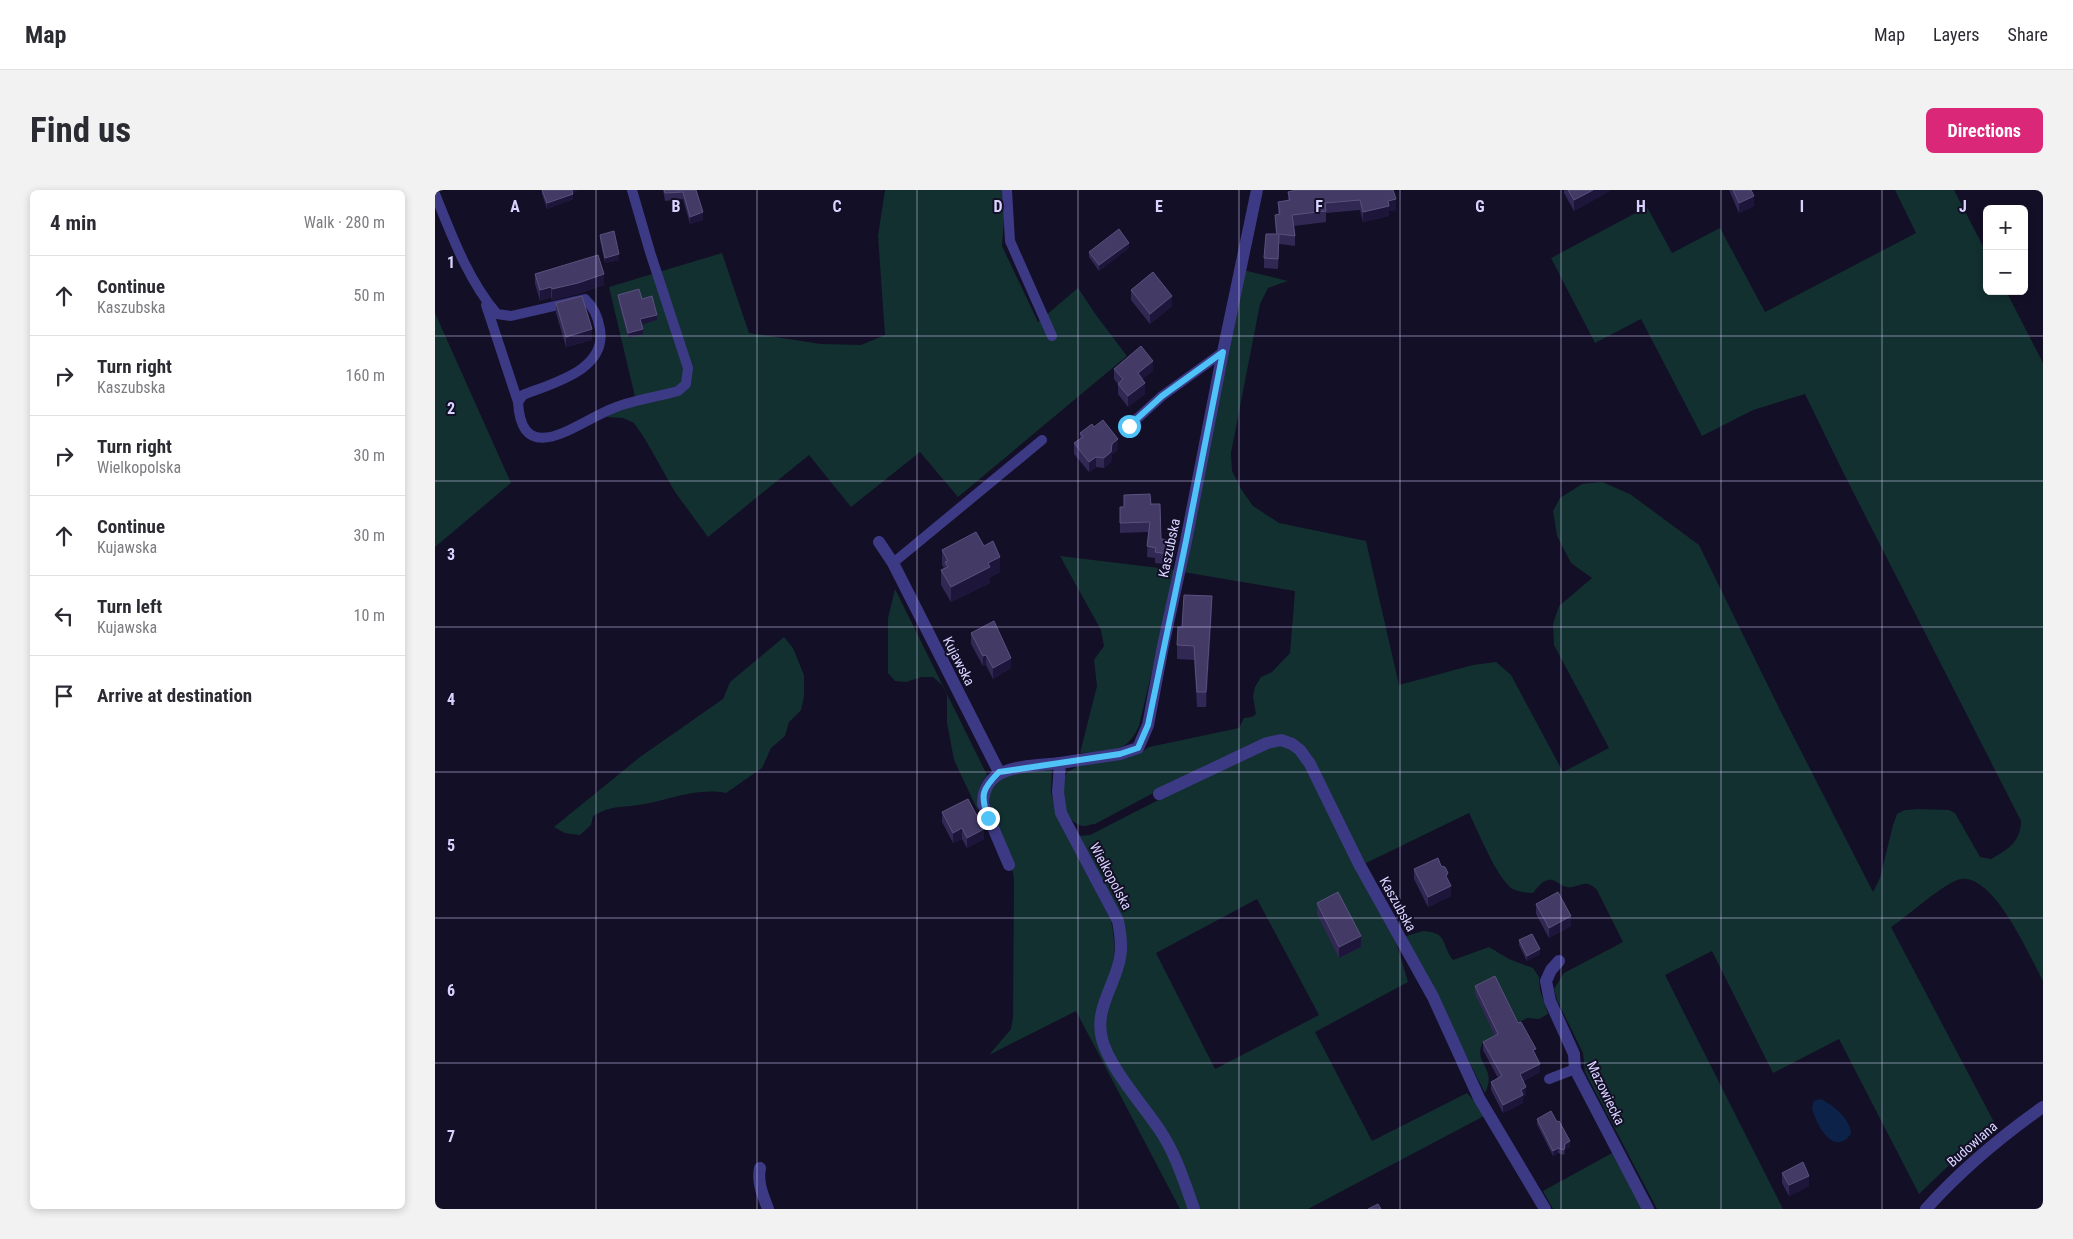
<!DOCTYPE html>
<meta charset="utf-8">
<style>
:root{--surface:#fff;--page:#f2f2f3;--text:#2b2b33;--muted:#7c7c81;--line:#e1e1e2;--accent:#db2777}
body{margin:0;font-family:"Roboto Condensed",sans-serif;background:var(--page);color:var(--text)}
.controls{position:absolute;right:15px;top:15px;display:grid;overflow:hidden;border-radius:8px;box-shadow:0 2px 8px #0003}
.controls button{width:45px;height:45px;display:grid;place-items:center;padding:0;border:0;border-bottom:1px solid var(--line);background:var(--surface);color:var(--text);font:25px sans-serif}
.stop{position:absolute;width:15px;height:15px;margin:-11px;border:4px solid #4fc3f7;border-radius:50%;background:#fff}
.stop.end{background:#4fc3f7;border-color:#fff;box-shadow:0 1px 5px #0008}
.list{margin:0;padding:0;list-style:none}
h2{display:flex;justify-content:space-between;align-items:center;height:65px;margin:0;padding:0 20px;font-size:21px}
h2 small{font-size:16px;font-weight:400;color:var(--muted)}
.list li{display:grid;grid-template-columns:32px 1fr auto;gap:15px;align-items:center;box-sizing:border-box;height:80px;padding:0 20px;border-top:1px solid var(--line)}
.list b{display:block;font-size:19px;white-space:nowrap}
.list p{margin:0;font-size:16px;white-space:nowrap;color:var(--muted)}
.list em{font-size:16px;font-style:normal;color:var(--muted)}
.icon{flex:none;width:28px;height:28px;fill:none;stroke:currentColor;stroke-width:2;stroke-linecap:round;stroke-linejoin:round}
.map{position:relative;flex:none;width:1608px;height:1019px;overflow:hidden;border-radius:8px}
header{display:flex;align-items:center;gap:30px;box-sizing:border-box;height:70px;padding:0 25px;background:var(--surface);border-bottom:1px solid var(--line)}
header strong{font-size:24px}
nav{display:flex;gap:28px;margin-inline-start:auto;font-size:18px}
.intro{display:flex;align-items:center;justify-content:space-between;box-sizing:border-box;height:120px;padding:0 30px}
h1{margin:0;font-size:35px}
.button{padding:12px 22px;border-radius:8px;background:var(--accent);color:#fff;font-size:18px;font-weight:700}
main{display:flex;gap:30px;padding:0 30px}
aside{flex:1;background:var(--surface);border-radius:8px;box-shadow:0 2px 8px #0003}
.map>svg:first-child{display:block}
.green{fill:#12302f;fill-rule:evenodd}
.water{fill:#0c2248}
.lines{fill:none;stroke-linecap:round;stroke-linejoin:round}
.lane{stroke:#3d3a85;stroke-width:10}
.street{stroke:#3d3a85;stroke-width:12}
.wall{fill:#312854}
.shaded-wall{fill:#1d163a}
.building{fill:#433a66;stroke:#5a527e}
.route{stroke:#4fc3f7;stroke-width:6}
.grid{fill:none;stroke:#d9d4ff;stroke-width:1;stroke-opacity:0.55}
.labels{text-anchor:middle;stroke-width:4;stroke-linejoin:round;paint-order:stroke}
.street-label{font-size:14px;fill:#d9d4ff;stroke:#130f26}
.grid-label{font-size:16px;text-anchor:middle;font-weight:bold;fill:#d9d4ff;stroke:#130f26;stroke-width:4;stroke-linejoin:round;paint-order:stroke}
</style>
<header>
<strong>Map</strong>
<nav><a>Map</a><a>Layers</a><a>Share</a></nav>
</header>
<div class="intro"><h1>Find us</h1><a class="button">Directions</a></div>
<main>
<aside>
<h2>4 min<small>Walk · 280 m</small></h2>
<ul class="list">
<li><svg class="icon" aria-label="ahead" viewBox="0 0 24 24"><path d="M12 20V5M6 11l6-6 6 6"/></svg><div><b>Continue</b><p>Kaszubska</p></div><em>50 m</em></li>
<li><svg class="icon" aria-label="right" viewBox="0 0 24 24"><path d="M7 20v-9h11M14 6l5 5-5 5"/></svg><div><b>Turn right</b><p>Kaszubska</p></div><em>160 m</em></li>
<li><svg class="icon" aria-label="right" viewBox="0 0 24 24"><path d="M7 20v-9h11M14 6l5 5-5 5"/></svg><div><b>Turn right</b><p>Wielkopolska</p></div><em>30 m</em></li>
<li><svg class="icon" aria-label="ahead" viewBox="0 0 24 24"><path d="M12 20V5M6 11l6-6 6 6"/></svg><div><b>Continue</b><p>Kujawska</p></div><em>30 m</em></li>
<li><svg class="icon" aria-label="left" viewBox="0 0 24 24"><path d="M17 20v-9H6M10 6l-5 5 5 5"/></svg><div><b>Turn left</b><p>Kujawska</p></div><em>10 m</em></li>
<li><svg class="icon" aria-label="arrive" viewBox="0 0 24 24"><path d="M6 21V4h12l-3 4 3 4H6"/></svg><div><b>Arrive at destination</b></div></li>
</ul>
</aside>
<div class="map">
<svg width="1608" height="1019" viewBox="0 0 1608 1019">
<rect width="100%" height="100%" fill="#130f26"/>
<!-- green -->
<g class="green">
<path d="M450,0H568L570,16L567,56L603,132L643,98L661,125L692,166L523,307L485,262L416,317L374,265L273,347L240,302L210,249L199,233L188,228L172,227L170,217L201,211L174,97L287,63L314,143L386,154L426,155L450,145L443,46Z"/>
<path d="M1460,0H1519L1552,64V101H1571L1608,173V791C1595,767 1560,685 1526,689C1511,691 1472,727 1456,737L1559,932L1484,1004L1404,849L1338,883L1277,761L1230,785L1348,1019H1222L1150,882L1148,863L1122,810L1119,799L1129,783L1188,752L1162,700C1149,687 1145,699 1132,697C1125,696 1120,688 1113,690C1107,691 1102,698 1098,703C1092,703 1082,702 1076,698C1060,684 1044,643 1034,623L929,674L895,602L848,545L737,593L660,634C656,634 651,637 648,636C629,633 625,605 628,590C630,583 636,580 641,577L708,561L714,557L804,538L809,528L817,527L821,524L818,506L820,497L826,487L837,482L855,463L860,401L748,382L808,80L853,91L833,98L825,114L796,263L797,281L806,299L818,316L844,333L931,351L964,495L1038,475L1061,472L1076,485L1128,582L1174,558L1119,455L1118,434L1124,416L1157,388L1136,373L1122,346L1118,321L1125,308L1147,294L1167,292L1195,304L1264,355L1346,522L1438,702L1445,688L1458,635L1462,624L1470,620L1483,619L1514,620L1520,623L1545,667L1556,669C1573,660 1586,651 1586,631L1408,282L1370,204L1318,220L1267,246L1206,129L1160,153L1116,68L1212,17L1237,63L1285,38L1330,122L1481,43Z"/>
<path d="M0,123L76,293L0,357Z"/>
<path d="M625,366L741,380L704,536C691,565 673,561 645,563L662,496L659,470L669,456L666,440Z"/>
<path d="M460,399L552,585C542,596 543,606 543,621L519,570L512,533V505L507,495L498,487H487L471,492L460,491L453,483V428Z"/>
<path d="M349,447L358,458L369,485V507L366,520L354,532L350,546L336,558L327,578L291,603C258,597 234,611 203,615C182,618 178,615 158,626L156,635L145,645L130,643L119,637L205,567L288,509L295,492Z"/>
<path d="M845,555L857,559L863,564L953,736L962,755L973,792L880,842L937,951L1032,903L1051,925L873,1019H764L680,868L668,835L690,758L642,646L655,645L823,559ZM822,709L884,825L780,879L721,763Z"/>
<path d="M617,577L616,602L623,629L676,731C680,748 681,768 675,785C669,801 663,812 660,830L731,958L755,1019H745L641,821L554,865L576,839L578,827L579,690L576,670L552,619L553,600L570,585Z"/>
<path d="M988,741C1014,743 1005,753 1018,770L1054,757L1074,769L1098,778L1104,787L1105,800L1113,824L1104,829L1092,828L1048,852C1037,875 1063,876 1050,903L971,746Z"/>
<path d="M1177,963L1207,1019H1118L1108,1001Z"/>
</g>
<!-- water -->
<path class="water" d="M1385,909C1398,914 1416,930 1416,944C1398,968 1380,933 1377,917L1379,911Z"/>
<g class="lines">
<!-- lane -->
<g class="lane">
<path d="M572,0L575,51L617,146"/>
<path d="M0,4C17,46 33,90 62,124L76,126L150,109C159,117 163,127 165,139C172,180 118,193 88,205L83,212C87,282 145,230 179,218C198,210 222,207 243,201L251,194L253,178L215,62L197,0"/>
<path d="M51,115L83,212"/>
<path d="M694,236L727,206L788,162"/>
<path d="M458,373L607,250"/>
<path d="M1114,889L1140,879"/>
</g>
<!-- street -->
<g class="street">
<path d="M444,352L458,373L564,582"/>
<path d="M724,604L832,553L846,550L857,554L865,560L875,574L924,674L998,807L1044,908L1110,1019"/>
<path d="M574,675L548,614C548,573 594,577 625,573"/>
<path d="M1124,771L1116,780L1111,791L1115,811L1139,864L1140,879L1213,1019"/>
<path d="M325,978C322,993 328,1005 333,1019"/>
<path d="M759,1019C749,991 741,964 724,939C708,915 674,877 667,849C660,822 676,801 683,776C688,761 686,746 683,731L626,623L623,602L625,573L685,564L703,558L713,535L728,456L751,351L788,162L822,0"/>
<path d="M1491,1019C1527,979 1564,948 1608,917"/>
</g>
</g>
<!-- wall -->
<g class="wall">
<path d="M107,0H144L138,2V9L112,19L107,4Z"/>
<path d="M228,0H261L268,30L255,34L248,9L230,11Z"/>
<path d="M958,0L961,20L954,21V26L928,32L925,20L891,23V32L859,36L860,46V56L844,54L843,79L829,78V68L841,44L840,35V25H843V12L853,10V2Z"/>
<path d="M1129,0H1176L1139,21L1129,3Z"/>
<path d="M1294,0H1316L1319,16L1304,23Z"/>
<path d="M165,45L184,70L170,73L165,50Z"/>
<path d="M694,58L664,81L654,67V62Z"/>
<path d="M100,84L169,95L143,104L117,110L116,107L105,111L100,94Z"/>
<path d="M696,100L737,116L715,134L696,110Z"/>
<path d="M183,105L207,109L222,130L207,134L208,144L193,148L183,110Z"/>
<path d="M121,113L157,150L131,157L121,123Z"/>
<path d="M679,179L718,181L707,189L710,204L693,217L683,204V194L679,189Z"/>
<path d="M659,237L683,260L677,264L676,272L669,278L661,277L654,282L639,264V253L645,249V243Z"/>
<path d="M689,305L716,315L726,349L741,361L737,375L720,373V368L712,367L713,342L685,343V317H689Z"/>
<path d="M549,356L565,382L555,387V393L516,412L506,395V380L509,378L507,375V360Z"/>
<path d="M777,420L771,517H762L759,470L742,469V455L747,437Z"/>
<path d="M536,443L576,478L558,489L551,475L548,476L536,454Z"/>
<path d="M507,622L549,649L532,658L527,649L518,653L507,632Z"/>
<path d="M979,679L1013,689L1016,706L993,717L979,689Z"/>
<path d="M882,713L926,757L904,768L882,724Z"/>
<path d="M1101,714L1136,736L1114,748L1101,724Z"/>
<path d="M1084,750L1105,764L1092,771L1084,755Z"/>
<path d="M1040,796L1083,833L1101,866L1105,882L1088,891L1091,905L1088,907V913L1068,923L1056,900V892L1063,888L1048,860V852L1060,846L1040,804Z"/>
<path d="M1102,929L1135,957L1130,959L1129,965L1123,963L1118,966L1102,934Z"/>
<path d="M1347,983L1374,996L1354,1006L1347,993Z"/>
</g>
<!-- shaded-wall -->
<g class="shaded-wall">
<path d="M136,0H144L136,3Z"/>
<path d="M1158,0H1176L1139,21V10Z"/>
<path d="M138,4V9L112,19V13Z"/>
<path d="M1319,6V16L1304,23V13Z"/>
<path d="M961,9V20L954,21V26L928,32V22L953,11Z"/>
<path d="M268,22V30L255,34V27Z"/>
<path d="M694,53V58L664,81V75Z"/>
<path d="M184,64V70L170,73V68Z"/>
<path d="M169,84V95L143,104L117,110V99Z"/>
<path d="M116,97V107L105,111V100Z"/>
<path d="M737,106V116L715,134V124Z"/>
<path d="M222,125V130L205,135V129Z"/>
<path d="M157,139V150L131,157V147Z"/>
<path d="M208,139V144L193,148V143Z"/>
<path d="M718,171V181L703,193V183Z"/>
<path d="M710,193V204L693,217V206Z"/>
<path d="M683,249V260L677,264L676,272L669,278V268L677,254Z"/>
<path d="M661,267V277L654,282V272Z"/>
<path d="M741,351V361L737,375V365Z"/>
<path d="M565,367V382L555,387V393L516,412V397L553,373Z"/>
<path d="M777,406V420L771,517V502Z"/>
<path d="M551,465V475L548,476V466Z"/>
<path d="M576,468V478L558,489V478Z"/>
<path d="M527,638V649L518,653V643Z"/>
<path d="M549,639V649L532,658V648Z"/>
<path d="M1016,696V706L993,717V707Z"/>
<path d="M1136,726V736L1114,748V738Z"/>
<path d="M926,746V757L904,768V757Z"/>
<path d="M1105,759V764L1092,771V766Z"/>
<path d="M1105,874V882L1085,892V884Z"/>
<path d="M1091,897V905L1088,907V913L1068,923V915L1086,900Z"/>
<path d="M1135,951V957L1130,959L1129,965V960L1130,954Z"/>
<path d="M1123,958V963L1118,966V961Z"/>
<path d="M1374,986V996L1354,1006V995Z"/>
</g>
<!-- building -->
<g class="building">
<path d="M107,0H137L138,4L112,13Z"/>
<path d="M229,0H261L268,22L255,27L248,2L230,3Z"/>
<path d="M861,0H958L961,9L953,11L954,16L928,22L925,10L890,13L891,21L857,25L860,46L844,44L843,69L829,68L831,44H842L840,25L845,24L843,12L855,10L853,2Z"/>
<path d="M1133,0H1158L1139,10Z"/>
<path d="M1298,0H1316L1319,6L1304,13Z"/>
<path d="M684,39L694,53L664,75L654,62Z"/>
<path d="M179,41L184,64L170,68L165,45Z"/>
<path d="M163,65L169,84L143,93L117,99L116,97L105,100L100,84Z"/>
<path d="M718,82L737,106L715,124L696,100Z"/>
<path d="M204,99L207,109L217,106L222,125L205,129L208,139L193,143L183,105Z"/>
<path d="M147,106L157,139L131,147L121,113Z"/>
<path d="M706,156L718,171L703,183L710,193L693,206L683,194L688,189L679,179Z"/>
<path d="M668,230L683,249L677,254L676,262L669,268L661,267L654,272L639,253L648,247L645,243L657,234L659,237Z"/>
<path d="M715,304L716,315V314H725L726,349L741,351L737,365L720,362L721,358L712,356L715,332L685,333V317H689V305Z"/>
<path d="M541,342L549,356L558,351L565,367L553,373L555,377L516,397L506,380L513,377L510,372L513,371L507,360Z"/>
<path d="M749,405L777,406L771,502H762L759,456L742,455L743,437H747Z"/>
<path d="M559,431L576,468L558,478L551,465L548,466L536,443Z"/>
<path d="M533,609L549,639L532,648L527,638L518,643L507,622Z"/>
<path d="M1003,668L1006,676L1010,677L1013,683L1011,686L1016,696L993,707L979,679Z"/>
<path d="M903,702L926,746L904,757L882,713Z"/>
<path d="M1123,702L1136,726L1114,738L1101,714Z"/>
<path d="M1097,744L1105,759L1092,766L1084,750Z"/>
<path d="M1060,786L1083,833L1086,832L1101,859L1098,860L1105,874L1085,884L1091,897L1086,900L1088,905L1068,915L1056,892L1067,886L1048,852L1063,844L1040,796Z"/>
<path d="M1116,921L1122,932L1124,931L1135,951L1130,954L1129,960L1123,958L1118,961L1102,929Z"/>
<path d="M1368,972L1374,986L1354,995L1347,983Z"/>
<path d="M943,1014L946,1019H933Z"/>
</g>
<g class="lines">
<!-- route -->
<path class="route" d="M553,628C545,605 547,599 564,582L685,564L703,558L713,535L751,351L788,162L727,206L694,236"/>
</g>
<!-- grid -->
<path class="grid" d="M161,0V1019M322,0V1019M482,0V1019M643,0V1019M804,0V1019M965,0V1019M1126,0V1019M1286,0V1019M1447,0V1019M0,146H1608M0,291H1608M0,437H1608M0,582H1608M0,728H1608M0,873H1608"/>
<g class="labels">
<!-- street labels -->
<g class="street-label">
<text transform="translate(734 358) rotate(-78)" y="5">Kaszubska</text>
<text transform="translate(524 471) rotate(63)" y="5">Kujawska</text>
<text transform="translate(676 686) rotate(62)" y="5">Wielkopolska</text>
<text transform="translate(963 714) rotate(61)" y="5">Kaszubska</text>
<text transform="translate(1171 903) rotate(64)" y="5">Mazowiecka</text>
<text transform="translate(1537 954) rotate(-41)" y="5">Budowlana</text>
</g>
</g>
<g class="grid-label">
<text x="80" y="22">A</text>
<text x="241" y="22">B</text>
<text x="402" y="22">C</text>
<text x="563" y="22">D</text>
<text x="724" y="22">E</text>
<text x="884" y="22">F</text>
<text x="1045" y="22">G</text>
<text x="1206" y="22">H</text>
<text x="1367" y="22">I</text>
<text x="1528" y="22">J</text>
<text x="16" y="78">1</text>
<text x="16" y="224">2</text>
<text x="16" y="370">3</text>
<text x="16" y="515">4</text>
<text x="16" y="661">5</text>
<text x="16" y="806">6</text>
<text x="16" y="952">7</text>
</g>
</svg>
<div class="controls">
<button>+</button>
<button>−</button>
</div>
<div class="stop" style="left:694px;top:236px"></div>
<div class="stop end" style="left:553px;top:628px"></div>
</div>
</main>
